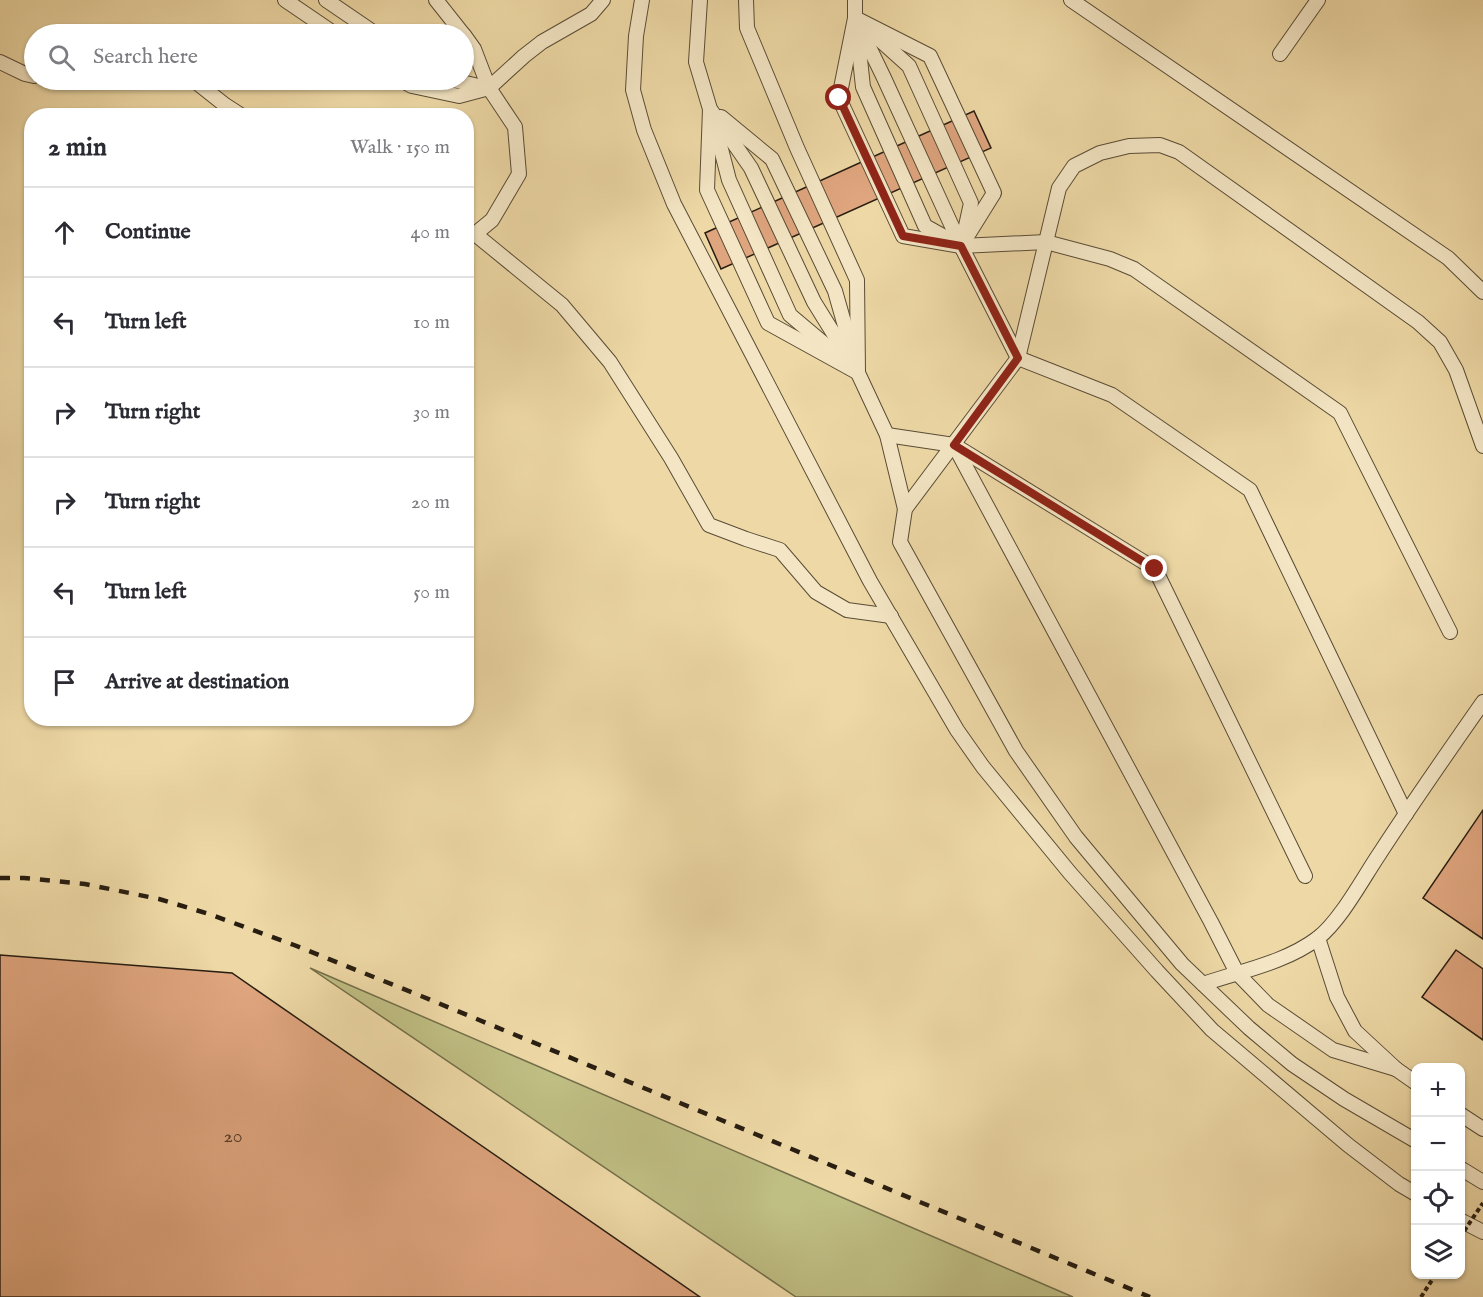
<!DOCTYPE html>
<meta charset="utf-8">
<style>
:root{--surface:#fff;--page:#f7f7f7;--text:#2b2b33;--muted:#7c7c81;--line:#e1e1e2}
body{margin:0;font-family:"IM FELL English",serif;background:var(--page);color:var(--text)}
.controls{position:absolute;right:18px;bottom:18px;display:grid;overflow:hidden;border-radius:12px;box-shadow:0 2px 4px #0004}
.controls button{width:54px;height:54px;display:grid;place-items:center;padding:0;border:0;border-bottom:2px solid var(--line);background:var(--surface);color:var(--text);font:30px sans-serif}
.stop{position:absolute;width:18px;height:18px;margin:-14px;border:4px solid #8f2418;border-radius:50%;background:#fff}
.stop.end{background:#8f2418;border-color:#fff;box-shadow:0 2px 6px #0008}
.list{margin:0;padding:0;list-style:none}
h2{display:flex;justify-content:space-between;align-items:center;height:78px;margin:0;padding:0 24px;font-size:26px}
h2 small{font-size:20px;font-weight:400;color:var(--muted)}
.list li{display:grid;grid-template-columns:39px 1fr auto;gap:18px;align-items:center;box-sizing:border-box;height:90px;padding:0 24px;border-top:2px solid var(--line)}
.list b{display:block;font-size:22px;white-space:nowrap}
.list em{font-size:20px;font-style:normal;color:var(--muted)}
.icon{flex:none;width:33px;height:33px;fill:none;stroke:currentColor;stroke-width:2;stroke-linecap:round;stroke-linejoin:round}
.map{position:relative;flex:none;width:1483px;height:1297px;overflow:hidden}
.search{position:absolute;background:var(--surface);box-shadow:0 2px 4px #0004;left:24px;top:24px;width:450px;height:66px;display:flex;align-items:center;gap:15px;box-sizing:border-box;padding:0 21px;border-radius:33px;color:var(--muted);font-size:22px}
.panel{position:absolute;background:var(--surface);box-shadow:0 2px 4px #0004;left:24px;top:108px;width:450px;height:618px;border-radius:24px}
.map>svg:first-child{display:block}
.green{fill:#bfbe83;stroke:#736e4a;stroke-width:1.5}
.building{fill:#dfa57e;stroke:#271d11;stroke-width:1.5}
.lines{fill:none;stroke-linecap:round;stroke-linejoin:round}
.lane-casing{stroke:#594c36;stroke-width:16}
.path{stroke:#271d11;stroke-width:4;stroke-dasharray:4.5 3;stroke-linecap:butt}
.lane{stroke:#f4e6c5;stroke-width:14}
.rail{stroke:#271d11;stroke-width:4.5;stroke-dasharray:10 10;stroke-linecap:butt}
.path-bridge{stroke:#271d11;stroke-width:4;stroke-dasharray:4.5 3;stroke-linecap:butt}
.route{stroke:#8f2418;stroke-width:8}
.labels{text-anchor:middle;stroke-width:4.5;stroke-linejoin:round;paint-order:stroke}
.number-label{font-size:20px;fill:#553f2c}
</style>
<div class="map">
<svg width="1483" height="1297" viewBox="0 0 1483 1297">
<rect width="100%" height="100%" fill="#eed9a6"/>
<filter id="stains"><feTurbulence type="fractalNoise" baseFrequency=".00333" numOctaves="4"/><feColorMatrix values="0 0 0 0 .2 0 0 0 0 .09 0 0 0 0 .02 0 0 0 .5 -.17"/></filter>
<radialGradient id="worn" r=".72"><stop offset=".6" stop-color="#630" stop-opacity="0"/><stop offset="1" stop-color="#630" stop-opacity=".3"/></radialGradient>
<!-- green -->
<path class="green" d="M310,968L1073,1297H796Z"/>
<!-- building -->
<g class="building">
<path d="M974,111L991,148L721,269L705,233Z"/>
<path d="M1483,810V939L1423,898Z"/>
<path d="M1456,950L1483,969V1040L1422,997Z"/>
<path d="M0,955L232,973L700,1297H0Z"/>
</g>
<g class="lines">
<!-- lane casing -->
<g class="lane-casing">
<g id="lane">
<path d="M285,0L335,34"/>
<path d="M326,0L376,34"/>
<path d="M436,0L463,34"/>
<path d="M642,0L636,36L633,90L644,130L674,204L870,581L957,730L983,767L1070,873L1157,971L1212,1030L1348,1145L1399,1184L1416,1194"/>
<path d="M700,0L696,62L710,109L751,168L814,302L858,373"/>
<path d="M746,0L747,28L797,148L857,280L858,373L887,435L905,509"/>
<path d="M855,0V18L884,78L961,246L1018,358L1112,395L1250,490L1406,814"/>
<path d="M1071,0L1448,258L1483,292"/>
<path d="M855,18L839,98L903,236L961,246L1046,242L1110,259L1134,269L1340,413L1450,632"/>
<path d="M855,18L930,56L994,193L961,246"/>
<path d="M857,31L863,87L925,226L952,241"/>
<path d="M870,31L909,66L971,203L964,235"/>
<path d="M464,35L474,49L489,88L515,127L519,174L492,220L475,234L466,236"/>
<path d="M1280,54L1318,0"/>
<path d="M0,62L25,74L34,76"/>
<path d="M55,80H57"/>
<path d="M189,80L196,82L225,105L242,116"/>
<path d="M401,80L412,86L459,96L489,88L524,56L542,42L591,14L603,0"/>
<path d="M453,80L487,88"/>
<path d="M710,109L707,190L768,323L855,371"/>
<path d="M721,117L772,159L835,291L853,354"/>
<path d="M714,122L729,180L790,315L834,352"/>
<path d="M475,234L562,305L610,362L671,458L709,525L746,539L780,550L816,592L847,610L891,616"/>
<path d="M887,435L954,445L1155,569L1305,876"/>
<path d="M954,445L1211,922L1237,973L1268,1005L1333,1050L1396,1069"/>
<path d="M1318,938L1337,997L1355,1031L1396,1069L1416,1083"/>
<path d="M1203,984C1241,971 1285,963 1318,938C1341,920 1363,878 1380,853C1413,802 1448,752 1483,702"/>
<path d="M1460,1114L1483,1129"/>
<path d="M1416,1141L1344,1099L1292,1064L1249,1028L1182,964L1076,837L1016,751L900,542L905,509L1018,358L1059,188L1074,166L1100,153L1129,146L1160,145L1179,152L1418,322L1440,342L1456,370L1483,446"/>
<path d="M1460,1168L1483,1182"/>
<path d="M1460,1220L1483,1232"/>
</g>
</g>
<!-- path -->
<path class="path" d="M1421,1297L1436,1274"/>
<!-- lane -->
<use href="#lane" class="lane"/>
<!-- rail -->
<path class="rail" d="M0,878H24L85,884L159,899L209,914L294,945L421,996L1150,1297"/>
<!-- path-bridge -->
<path class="path-bridge" d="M1460,1237L1483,1203"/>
</g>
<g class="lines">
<!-- route -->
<path class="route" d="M839,98L903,236L961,246L1018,358L954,445L1155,569"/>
</g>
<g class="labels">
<!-- number labels -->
<g class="number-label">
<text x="233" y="1142">20</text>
</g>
</g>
<rect width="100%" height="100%" filter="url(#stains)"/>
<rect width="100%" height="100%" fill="url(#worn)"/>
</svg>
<div class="controls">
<button>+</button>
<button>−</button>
<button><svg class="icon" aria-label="locate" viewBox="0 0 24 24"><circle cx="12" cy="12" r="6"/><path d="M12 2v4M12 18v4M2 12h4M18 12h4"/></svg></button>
<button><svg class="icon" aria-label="layers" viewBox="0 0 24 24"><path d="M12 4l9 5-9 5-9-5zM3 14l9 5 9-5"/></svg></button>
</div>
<div class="stop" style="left:839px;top:98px"></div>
<div class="stop end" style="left:1155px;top:569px"></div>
<div class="search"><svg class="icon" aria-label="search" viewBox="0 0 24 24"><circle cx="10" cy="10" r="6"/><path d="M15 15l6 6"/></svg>Search here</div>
<section class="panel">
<h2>2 min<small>Walk · 150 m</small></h2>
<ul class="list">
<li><svg class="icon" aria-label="ahead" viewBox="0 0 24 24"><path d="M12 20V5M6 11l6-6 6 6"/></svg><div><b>Continue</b></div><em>40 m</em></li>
<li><svg class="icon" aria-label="left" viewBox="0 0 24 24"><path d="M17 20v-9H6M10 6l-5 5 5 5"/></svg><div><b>Turn left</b></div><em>10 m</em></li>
<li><svg class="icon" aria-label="right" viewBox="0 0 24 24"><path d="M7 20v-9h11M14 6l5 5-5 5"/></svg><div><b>Turn right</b></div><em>30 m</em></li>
<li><svg class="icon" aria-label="right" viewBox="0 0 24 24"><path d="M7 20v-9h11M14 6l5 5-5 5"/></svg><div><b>Turn right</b></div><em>20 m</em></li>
<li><svg class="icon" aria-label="left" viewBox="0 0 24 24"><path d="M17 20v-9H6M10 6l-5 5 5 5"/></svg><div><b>Turn left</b></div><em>50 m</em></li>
<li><svg class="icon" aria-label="arrive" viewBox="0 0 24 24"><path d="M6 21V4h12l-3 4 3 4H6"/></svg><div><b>Arrive at destination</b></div></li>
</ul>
</section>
</div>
